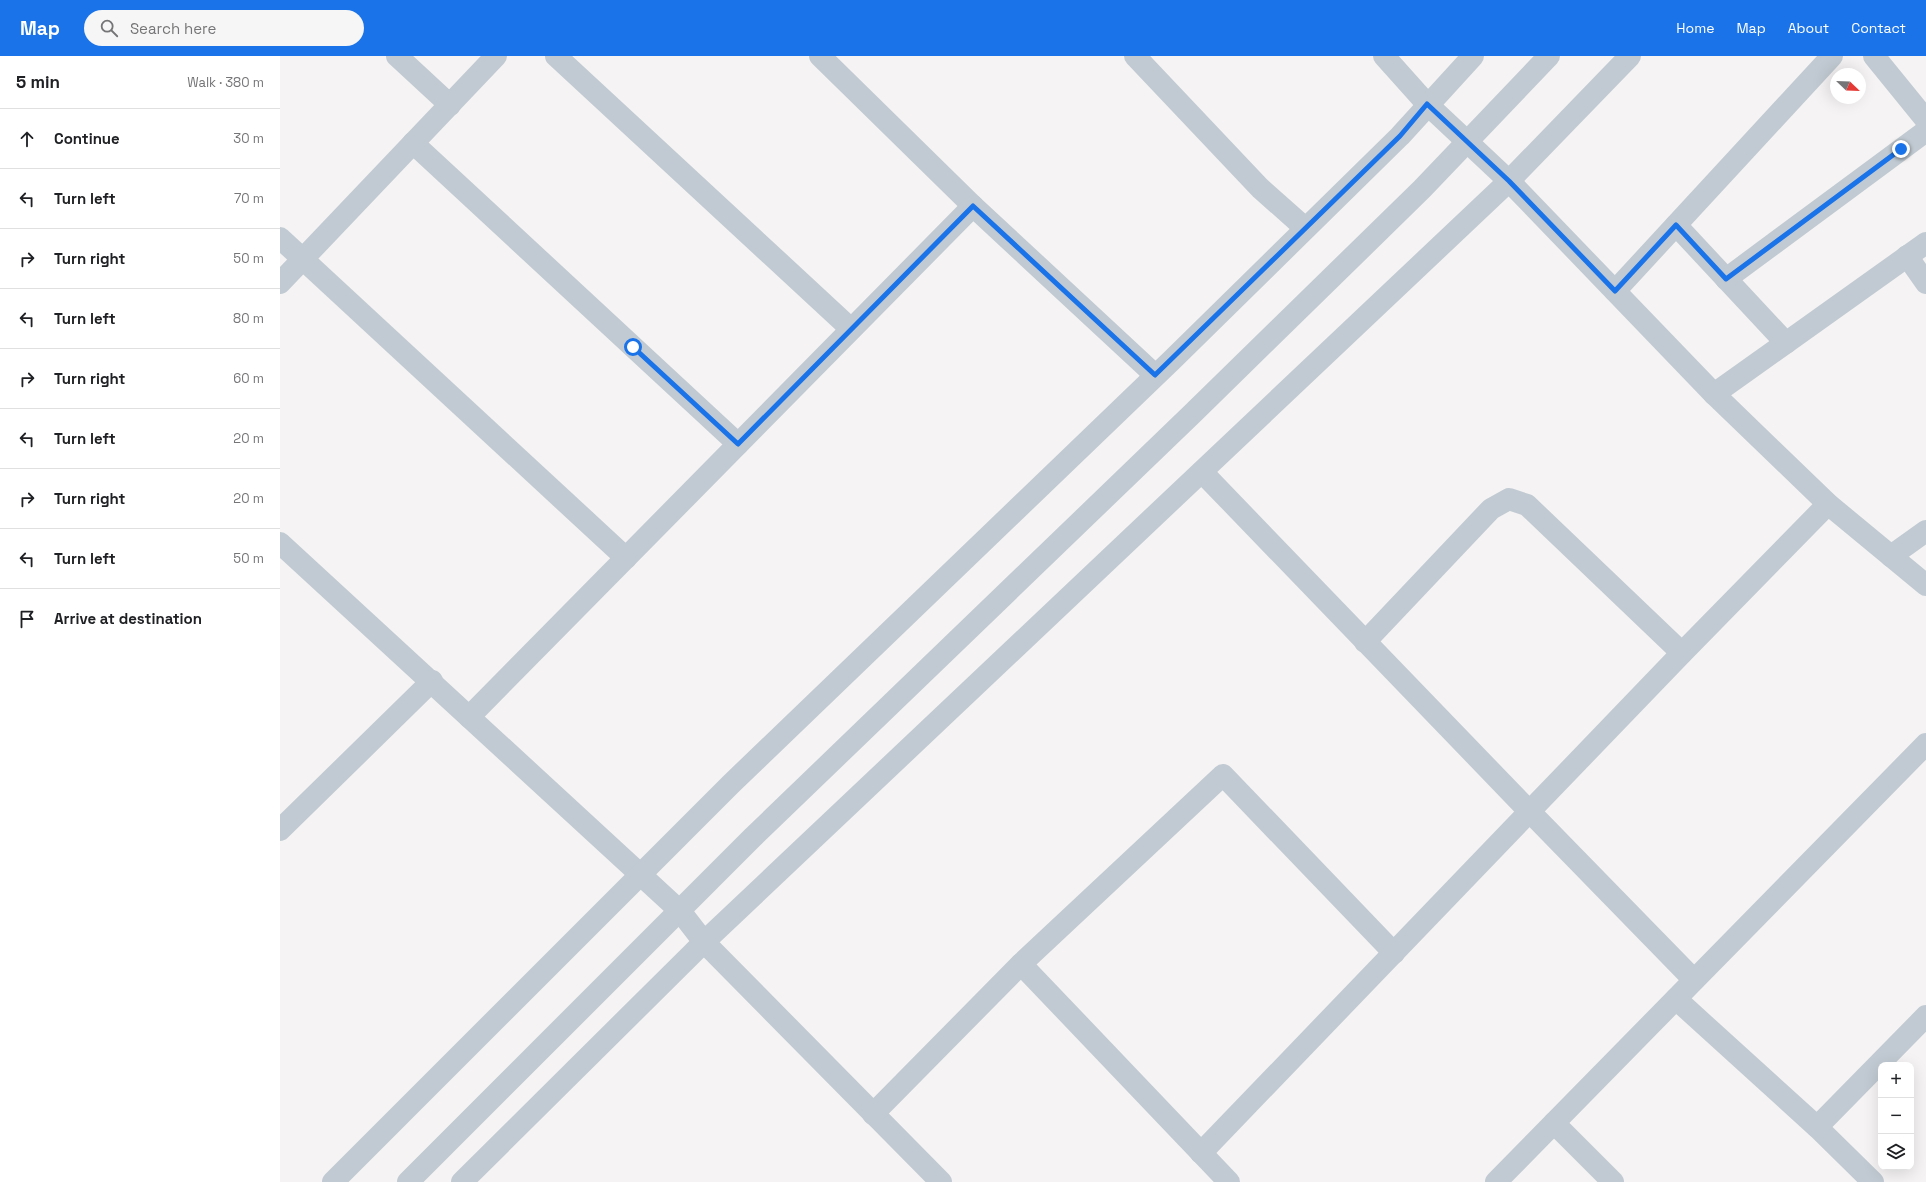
<!DOCTYPE html>
<meta charset="utf-8">
<style>
:root{--surface:#fff;--page:#f6f6f6;--text:#202124;--muted:#757577;--line:#e0e0e0;--accent:#1a73e8}
body{margin:0;font-family:"Space Grotesk",sans-serif;background:var(--page);color:var(--text)}
.controls{position:absolute;right:12px;bottom:12px;display:grid;overflow:hidden;border-radius:8px;box-shadow:0 4px 16px #0002}
.controls button{width:36px;height:36px;display:grid;place-items:center;padding:0;border:0;border-bottom:1px solid var(--line);background:var(--surface);color:var(--text);font:20px sans-serif}
.compass{position:absolute;left:1550px;top:12px;width:36px;height:36px;border-radius:50%;background:var(--surface);box-shadow:0 4px 16px #0002;rotate:113deg}
.stop{position:absolute;width:12px;height:12px;margin:-9px;border:3px solid #1a73e8;border-radius:50%;background:#fff}
.stop.end{background:#1a73e8;border-color:#fff;box-shadow:0 1px 4px #0008}
.list{margin:0;padding:0;list-style:none}
h2{display:flex;justify-content:space-between;align-items:center;height:52px;margin:0;padding:0 16px;font-size:17px}
h2 small{font-size:13px;font-weight:400;color:var(--muted)}
.list li{display:grid;grid-template-columns:26px 1fr auto;gap:12px;align-items:center;box-sizing:border-box;height:60px;padding:0 16px;border-top:1px solid var(--line)}
.list b{display:block;font-size:15px;white-space:nowrap}
.list em{font-size:13px;font-style:normal;color:var(--muted)}
.icon{flex:none;width:22px;height:22px;fill:none;stroke:currentColor;stroke-width:2;stroke-linecap:round;stroke-linejoin:round}
.map{position:relative;flex:none;width:1646px;height:1126px;overflow:hidden}
header{display:flex;align-items:center;gap:24px;box-sizing:border-box;height:56px;padding:0 20px;background:var(--accent);color:#fff}
header strong{font-size:19px}
nav{display:flex;gap:22px;margin-inline-start:auto;font-size:14px}
.search{width:280px;height:36px;background:var(--page);display:flex;align-items:center;gap:10px;box-sizing:border-box;padding:0 14px;border-radius:22px;color:var(--muted);font-size:15px}
main{display:flex}
aside{flex:1;background:var(--surface)}
.map>svg:first-child{display:block}
.lines{fill:none;stroke-linecap:round;stroke-linejoin:round}
.minor{stroke:#c1cad2;stroke-width:22}
.route{stroke:#1a73e8;stroke-width:5}
</style>
<header>
<strong>Map</strong>
<div class="search"><svg class="icon" aria-label="search" viewBox="0 0 24 24"><circle cx="10" cy="10" r="6"/><path d="M15 15l6 6"/></svg>Search here</div>
<nav><a>Home</a><a>Map</a><a>About</a><a>Contact</a></nav>
</header>
<main>
<aside>
<h2>5 min<small>Walk · 380 m</small></h2>
<ul class="list">
<li><svg class="icon" aria-label="ahead" viewBox="0 0 24 24"><path d="M12 20V5M6 11l6-6 6 6"/></svg><div><b>Continue</b></div><em>30 m</em></li>
<li><svg class="icon" aria-label="left" viewBox="0 0 24 24"><path d="M17 20v-9H6M10 6l-5 5 5 5"/></svg><div><b>Turn left</b></div><em>70 m</em></li>
<li><svg class="icon" aria-label="right" viewBox="0 0 24 24"><path d="M7 20v-9h11M14 6l5 5-5 5"/></svg><div><b>Turn right</b></div><em>50 m</em></li>
<li><svg class="icon" aria-label="left" viewBox="0 0 24 24"><path d="M17 20v-9H6M10 6l-5 5 5 5"/></svg><div><b>Turn left</b></div><em>80 m</em></li>
<li><svg class="icon" aria-label="right" viewBox="0 0 24 24"><path d="M7 20v-9h11M14 6l5 5-5 5"/></svg><div><b>Turn right</b></div><em>60 m</em></li>
<li><svg class="icon" aria-label="left" viewBox="0 0 24 24"><path d="M17 20v-9H6M10 6l-5 5 5 5"/></svg><div><b>Turn left</b></div><em>20 m</em></li>
<li><svg class="icon" aria-label="right" viewBox="0 0 24 24"><path d="M7 20v-9h11M14 6l5 5-5 5"/></svg><div><b>Turn right</b></div><em>20 m</em></li>
<li><svg class="icon" aria-label="left" viewBox="0 0 24 24"><path d="M17 20v-9H6M10 6l-5 5 5 5"/></svg><div><b>Turn left</b></div><em>50 m</em></li>
<li><svg class="icon" aria-label="arrive" viewBox="0 0 24 24"><path d="M6 21V4h12l-3 4 3 4H6"/></svg><div><b>Arrive at destination</b></div></li>
</ul>
</aside>
<div class="map">
<svg width="1646" height="1126" viewBox="0 0 1646 1126">
<rect width="100%" height="100%" fill="#f5f3f3"/>
<g class="lines">
<!-- minor -->
<g class="minor">
<path d="M117,0L170,49"/>
<path d="M276,0L571,273"/>
<path d="M540,0L693,150L875,319"/>
<path d="M855,0L980,132L1025,172"/>
<path d="M1104,0L1147,48L1229,125L1434,338L1548,448L1646,529"/>
<path d="M1594,0L1646,64"/>
<path d="M133,87L458,388"/>
<path d="M1396,169L1506,287"/>
<path d="M0,182L346,502"/>
<path d="M1627,200L1646,227"/>
<path d="M1446,223L1646,75"/>
<path d="M0,227L216,0"/>
<path d="M1335,235L1552,0"/>
<path d="M1434,338L1646,187"/>
<path d="M922,416L1249,755L1414,924"/>
<path d="M0,487L400,855L424,886L661,1126"/>
<path d="M1611,500L1646,475"/>
<path d="M1085,586L1211,453L1229,443L1247,449L1402,597"/>
<path d="M189,661L693,150"/>
<path d="M0,774L152,625"/>
<path d="M741,908L949,1126"/>
<path d="M1396,943L1537,1071L1593,1126"/>
<path d="M593,1058L741,908L943,719L1114,897"/>
<path d="M1274,1067L1333,1126"/>
<path d="M1537,1071L1646,960"/>
<path d="M921,1097L1402,597L1548,448"/>
<path d="M53,1126L451,728L892,304L1120,80L1193,0"/>
<path d="M128,1126L473,781L913,357L1142,133L1269,0"/>
<path d="M182,1126L424,886L1229,125L1350,0"/>
<path d="M1216,1126L1646,688"/>
</g>
</g>
<g class="lines">
<!-- route -->
<path class="route" d="M353,291L458,388L693,150L875,319L1120,80L1147,48L1229,125L1335,235L1396,169L1446,223L1621,93"/>
</g>
</svg>
<div class="controls">
<button>+</button>
<button>−</button>
<button><svg class="icon" aria-label="layers" viewBox="0 0 24 24"><path d="M12 4l9 5-9 5-9-5zM3 14l9 5 9-5"/></svg></button>
</div>
<svg class="compass" viewBox="-18 -18 36 36"><path d="M0-13l5 13h-10z" fill="#e53935"/><path d="M0 13l5-13h-10z" fill="#757577"/></svg>
<div class="stop" style="left:353px;top:291px"></div>
<div class="stop end" style="left:1621px;top:93px"></div>
</div>
</main>
